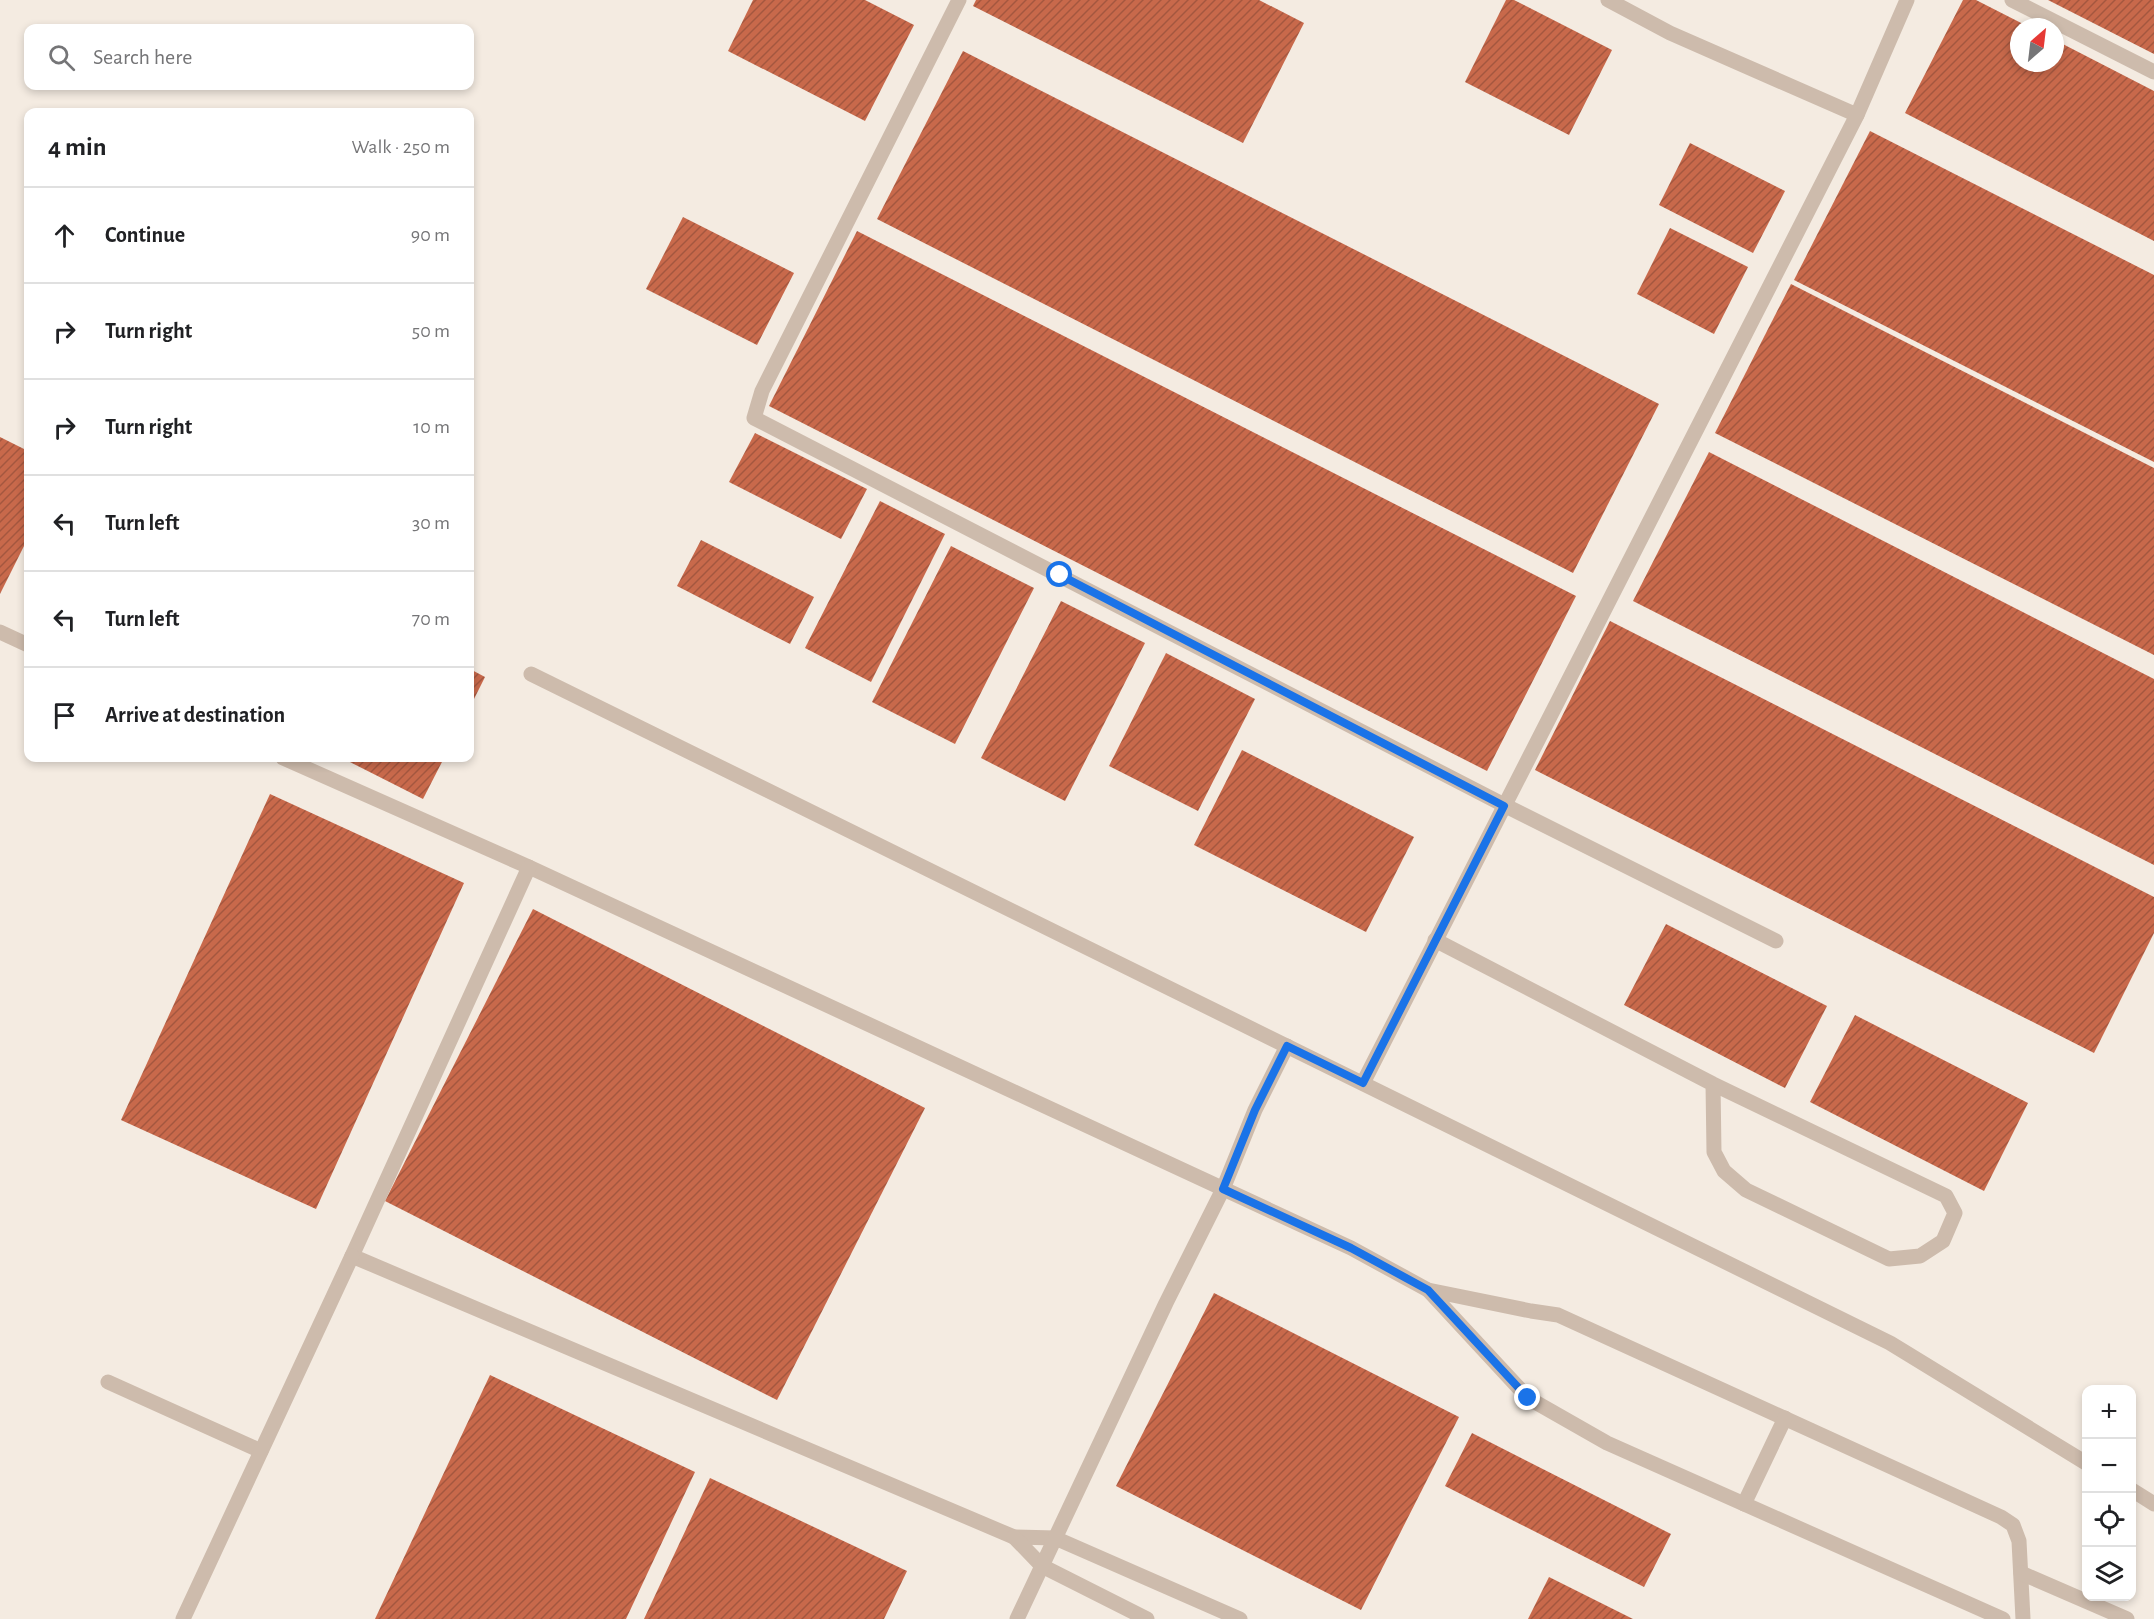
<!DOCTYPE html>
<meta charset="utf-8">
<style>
:root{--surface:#fff;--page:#f2f2f2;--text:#202124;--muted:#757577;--line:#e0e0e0}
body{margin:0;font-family:"Alegreya Sans",sans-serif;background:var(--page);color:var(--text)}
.controls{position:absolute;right:18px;bottom:18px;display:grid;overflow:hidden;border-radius:12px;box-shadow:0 3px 9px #0003}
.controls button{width:54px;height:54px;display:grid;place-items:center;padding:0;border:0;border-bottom:2px solid var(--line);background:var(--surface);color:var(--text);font:30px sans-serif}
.compass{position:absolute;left:2010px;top:18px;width:54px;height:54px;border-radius:50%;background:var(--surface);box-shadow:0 3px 9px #0003;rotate:28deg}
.stop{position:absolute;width:18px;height:18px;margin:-14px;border:4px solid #1a73e8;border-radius:50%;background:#fff}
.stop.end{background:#1a73e8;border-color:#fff;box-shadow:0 2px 6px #0008}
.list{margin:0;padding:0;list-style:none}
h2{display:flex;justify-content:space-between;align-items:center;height:78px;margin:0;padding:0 24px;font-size:26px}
h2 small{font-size:20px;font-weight:400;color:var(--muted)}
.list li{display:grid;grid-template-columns:39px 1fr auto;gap:18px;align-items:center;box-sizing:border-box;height:96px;padding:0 24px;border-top:2px solid var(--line)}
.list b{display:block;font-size:22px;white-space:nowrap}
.list em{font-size:20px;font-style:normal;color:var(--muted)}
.icon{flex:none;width:33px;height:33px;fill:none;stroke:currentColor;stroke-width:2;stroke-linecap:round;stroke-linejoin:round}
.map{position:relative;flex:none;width:2154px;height:1619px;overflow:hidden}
.search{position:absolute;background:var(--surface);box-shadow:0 3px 9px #0003;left:24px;top:24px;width:450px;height:66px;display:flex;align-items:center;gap:15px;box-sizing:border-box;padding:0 21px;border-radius:12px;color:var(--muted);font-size:22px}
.panel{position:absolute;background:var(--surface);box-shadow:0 3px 9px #0003;left:24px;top:108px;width:450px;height:654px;border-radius:12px}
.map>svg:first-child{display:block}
.building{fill:url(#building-hatch)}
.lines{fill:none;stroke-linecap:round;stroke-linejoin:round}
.service{stroke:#cdbbac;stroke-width:15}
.route{stroke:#1a73e8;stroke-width:8}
</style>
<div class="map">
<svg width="2154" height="1619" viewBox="0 0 2154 1619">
<defs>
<pattern id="building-hatch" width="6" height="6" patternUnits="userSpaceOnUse" patternTransform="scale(1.5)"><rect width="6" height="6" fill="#c8694b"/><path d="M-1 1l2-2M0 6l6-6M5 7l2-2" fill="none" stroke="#a4573f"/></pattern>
</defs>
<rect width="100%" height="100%" fill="#f4ebe1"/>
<!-- building -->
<g class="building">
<path d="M753,0H865L914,25L865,121L728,51Z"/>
<path d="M976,0H1259L1304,23L1243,143L973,6Z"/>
<path d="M1506,0H1514L1612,50L1569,135L1465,82Z"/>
<path d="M1963,0H1976L2029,27H2019V63H2055V40L2154,91V241L1905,113Z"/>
<path d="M2048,0H2154V54Z"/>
<path d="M963,51L1659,404L1573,573L877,219Z"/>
<path d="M1870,131L2154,275V462L1794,280Z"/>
<path d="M1690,143L1785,191L1753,253L1659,205Z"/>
<path d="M683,217L794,273L757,345L646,289Z"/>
<path d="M1670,228L1748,267L1714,334L1637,294Z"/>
<path d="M857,231L1576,596L1487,771L769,406Z"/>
<path d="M1791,284L2154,468V655L1715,433Z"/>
<path d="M755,433L867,489L841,539L729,482Z"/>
<path d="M0,437L28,451V538L0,594Z"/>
<path d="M1709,452L2154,679V865L1633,601Z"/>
<path d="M880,501L945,534L871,682L805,648Z"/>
<path d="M701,540L814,597L790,644L677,586Z"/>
<path d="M951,546L1034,588L955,744L872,702Z"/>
<path d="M1061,601L1145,643L1065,801L981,758Z"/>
<path d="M1610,621L2154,897V933L2094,1053L1535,770Z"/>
<path d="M1166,653L1255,699L1198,811L1109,766Z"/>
<path d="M470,669L485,677L470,707Z"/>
<path d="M1242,750L1414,837L1366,932L1194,845Z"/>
<path d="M342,758H444L423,799Z"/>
<path d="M270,794L464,883L316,1209L121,1120Z"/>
<path d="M533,909L925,1108L777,1400L385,1201Z"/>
<path d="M1666,924L1827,1006L1785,1088L1624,1005Z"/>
<path d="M1855,1015L2028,1103L1984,1191L1810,1102Z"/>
<path d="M1214,1293L1459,1417L1361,1610L1116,1486Z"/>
<path d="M490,1375L695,1472L626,1619H375Z"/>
<path d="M1472,1433L1671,1534L1644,1587L1445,1486Z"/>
<path d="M710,1478L907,1571L884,1619H644Z"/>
<path d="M1549,1577L1633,1619H1528Z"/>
</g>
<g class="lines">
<!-- service -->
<g class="service">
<path d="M959,0L762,391L754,418L1504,805L1776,941"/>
<path d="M1608,0L1670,33L1857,115"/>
<path d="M2012,0L2154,72"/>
<path d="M0,632L28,645"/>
<path d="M531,674L1890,1343L2086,1463"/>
<path d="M283,758L529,867L1351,1248L1428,1290L1528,1398L1607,1443L2003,1619"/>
<path d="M529,867L352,1256L1014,1537L1055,1538L1240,1619"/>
<path d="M1435,940L1713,1084L1946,1196L1955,1213L1943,1241L1920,1256L1889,1259L1746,1190L1724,1171L1714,1152L1713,1084"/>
<path d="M1363,1083L1857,115L1907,0"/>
<path d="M1428,1290L1531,1311L1558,1315L2001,1517L2013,1525L2019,1541L2023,1619"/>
<path d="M108,1382L261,1451"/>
<path d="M2132,1490L2154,1504"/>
<path d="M1744,1504L1785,1418"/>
<path d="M1014,1537L1042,1566L1147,1619"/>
<path d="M2021,1573L2127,1619"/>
<path d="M183,1619L352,1256"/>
<path d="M1017,1619L1166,1303L1223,1189L1255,1110L1287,1046"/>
</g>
</g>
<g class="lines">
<!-- route -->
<path class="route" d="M1060,575L1504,806L1363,1083L1287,1046L1255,1110L1223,1189L1351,1248L1428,1290L1528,1398"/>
</g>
</svg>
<div class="controls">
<button>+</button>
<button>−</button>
<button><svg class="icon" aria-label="locate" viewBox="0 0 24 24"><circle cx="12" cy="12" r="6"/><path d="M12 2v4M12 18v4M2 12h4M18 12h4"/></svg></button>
<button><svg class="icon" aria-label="layers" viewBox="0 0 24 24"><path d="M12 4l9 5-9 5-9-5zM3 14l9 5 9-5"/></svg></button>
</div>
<svg class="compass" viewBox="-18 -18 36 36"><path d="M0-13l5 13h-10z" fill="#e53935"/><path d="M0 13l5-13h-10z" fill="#757577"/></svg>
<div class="stop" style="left:1060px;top:575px"></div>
<div class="stop end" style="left:1528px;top:1398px"></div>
<div class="search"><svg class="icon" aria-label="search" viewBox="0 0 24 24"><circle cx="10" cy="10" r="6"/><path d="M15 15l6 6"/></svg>Search here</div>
<section class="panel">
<h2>4 min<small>Walk · 250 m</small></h2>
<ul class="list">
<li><svg class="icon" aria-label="ahead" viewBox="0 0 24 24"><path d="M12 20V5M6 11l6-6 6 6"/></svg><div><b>Continue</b></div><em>90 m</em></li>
<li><svg class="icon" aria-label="right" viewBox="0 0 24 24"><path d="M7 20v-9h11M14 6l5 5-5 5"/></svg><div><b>Turn right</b></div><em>50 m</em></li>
<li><svg class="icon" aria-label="right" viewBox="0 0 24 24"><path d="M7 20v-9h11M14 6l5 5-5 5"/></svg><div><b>Turn right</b></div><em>10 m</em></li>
<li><svg class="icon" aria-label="left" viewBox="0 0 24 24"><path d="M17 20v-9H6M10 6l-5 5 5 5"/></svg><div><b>Turn left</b></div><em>30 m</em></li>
<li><svg class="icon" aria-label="left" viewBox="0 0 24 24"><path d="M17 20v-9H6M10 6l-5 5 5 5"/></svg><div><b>Turn left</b></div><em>70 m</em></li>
<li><svg class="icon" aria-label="arrive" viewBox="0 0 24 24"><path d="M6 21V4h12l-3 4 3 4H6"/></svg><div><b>Arrive at destination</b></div></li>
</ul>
</section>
</div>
